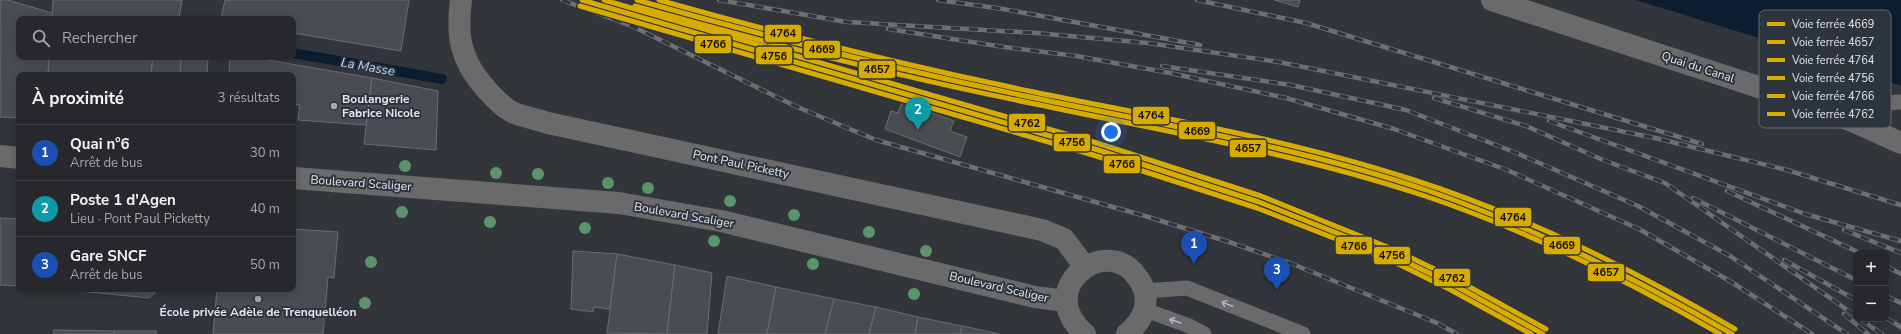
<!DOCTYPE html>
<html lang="fr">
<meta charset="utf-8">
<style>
:root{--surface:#26282c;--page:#323438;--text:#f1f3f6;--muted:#a4a6a9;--line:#424448;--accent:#a4a8ae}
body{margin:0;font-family:"Nunito Sans",sans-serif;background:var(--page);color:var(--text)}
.controls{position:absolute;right:12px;bottom:12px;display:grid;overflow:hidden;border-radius:8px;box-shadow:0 2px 10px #0003}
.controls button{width:36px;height:36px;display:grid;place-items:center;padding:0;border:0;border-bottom:1px solid var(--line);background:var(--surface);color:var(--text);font:20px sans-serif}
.you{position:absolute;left:1111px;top:132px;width:14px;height:14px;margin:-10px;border:3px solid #fff;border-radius:50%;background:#1a73e8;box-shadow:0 0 0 6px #1a73e833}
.badge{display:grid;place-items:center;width:26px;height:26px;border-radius:50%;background:var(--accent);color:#fff;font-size:13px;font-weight:700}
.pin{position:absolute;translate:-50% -33px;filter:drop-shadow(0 1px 2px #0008)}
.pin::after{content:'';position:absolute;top:21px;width:14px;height:12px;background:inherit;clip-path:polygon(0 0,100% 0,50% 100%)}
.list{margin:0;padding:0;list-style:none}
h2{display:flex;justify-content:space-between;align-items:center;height:52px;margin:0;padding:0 16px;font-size:17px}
h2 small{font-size:13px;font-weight:400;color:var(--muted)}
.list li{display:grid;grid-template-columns:26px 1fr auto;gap:12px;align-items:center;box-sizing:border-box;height:56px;padding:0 16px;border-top:1px solid var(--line)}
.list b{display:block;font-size:15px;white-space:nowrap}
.list p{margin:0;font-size:13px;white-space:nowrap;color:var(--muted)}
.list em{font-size:13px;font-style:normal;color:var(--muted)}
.icon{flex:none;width:22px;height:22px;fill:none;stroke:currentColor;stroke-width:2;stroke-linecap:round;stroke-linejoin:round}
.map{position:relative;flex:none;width:1901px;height:334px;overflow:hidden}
.search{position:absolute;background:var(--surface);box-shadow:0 2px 10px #0003;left:16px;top:16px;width:280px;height:44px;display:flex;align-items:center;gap:10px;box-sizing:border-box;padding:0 14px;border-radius:8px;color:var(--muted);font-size:15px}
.panel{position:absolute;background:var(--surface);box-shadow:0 2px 10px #0003;left:16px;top:72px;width:280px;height:220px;border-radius:8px}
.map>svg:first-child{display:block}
.water{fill:#0b1d2e}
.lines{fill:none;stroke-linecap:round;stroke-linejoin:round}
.stream{stroke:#0b1d2e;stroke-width:10}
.building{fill:#494c50;stroke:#696c70}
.service{stroke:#6a6a6b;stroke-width:15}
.tertiary{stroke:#6a6a6b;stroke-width:22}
.rail-casing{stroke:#6e6f71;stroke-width:4.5}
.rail{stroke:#2e343e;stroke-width:3;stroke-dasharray:9;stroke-linecap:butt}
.rail-1-casing{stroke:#2e343e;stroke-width:8}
.rail-2-casing{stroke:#2e343e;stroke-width:8}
.rail-3-casing{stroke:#2e343e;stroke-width:8}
.rail-4-casing{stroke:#2e343e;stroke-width:8}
.rail-5-casing{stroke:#2e343e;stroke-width:8}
.rail-6-casing{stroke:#2e343e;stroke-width:8}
.rail-1{stroke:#d8ab00;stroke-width:5}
.rail-2{stroke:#d8ab00;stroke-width:5}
.rail-3{stroke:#d8ab00;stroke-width:5}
.rail-4{stroke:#d8ab00;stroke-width:5}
.rail-5{stroke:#d8ab00;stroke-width:5}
.rail-6{stroke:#d8ab00;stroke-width:5}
.tree{fill:#5b936b}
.oneway{stroke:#b2b4b8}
.poi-dot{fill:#a4a8ae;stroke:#2e343e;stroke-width:1.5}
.labels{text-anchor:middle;stroke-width:4;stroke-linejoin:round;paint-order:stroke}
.street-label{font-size:12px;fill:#e2e6ec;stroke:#2e343e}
.poi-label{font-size:12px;font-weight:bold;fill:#e2e6ec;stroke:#2e343e;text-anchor:start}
.water-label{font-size:13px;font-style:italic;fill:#bbdbfc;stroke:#2e343e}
.key{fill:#2e343e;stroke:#646972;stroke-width:1}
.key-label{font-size:11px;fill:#e2e6ec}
.line-badge{stroke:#2e343e;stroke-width:1.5}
.pale-badge-label{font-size:11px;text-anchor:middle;font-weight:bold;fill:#111}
</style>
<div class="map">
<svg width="1901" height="334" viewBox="0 0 1901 334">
<rect width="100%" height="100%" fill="#32353a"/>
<!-- water -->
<path class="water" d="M1636,0H1901V86L1824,58Z"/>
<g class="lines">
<!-- stream -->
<path class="stream" d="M293,53L442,79"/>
</g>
<!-- building -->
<g class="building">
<path d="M0,0H8L52,13V19H19V57H49L48,75H19V118L0,117Z"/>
<path d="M53,0H182L179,19H52Z"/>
<path d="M225,0H409L401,51L293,33V19H221Z"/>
<path d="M1274,0H1298L1300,1L1298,7Z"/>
<path d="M49,57H153L151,75H48Z"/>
<path d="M153,57H181L180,75H151Z"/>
<path d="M181,57H208L207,75H180Z"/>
<path d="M230,57H251L372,78L366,125L298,120L300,105L293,104V75H229Z"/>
<path d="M372,78L438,91L436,150L364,144Z"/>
<path d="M902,102L954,121L950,131L967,137L960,157L885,129L891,111L898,113Z"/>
<path d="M0,218L19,219V286L0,285Z"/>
<path d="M293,229L338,232L334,278L328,277L323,334H213L217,289H293Z"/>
<path d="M573,251L617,254L610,309L594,307L593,312L571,309Z"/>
<path d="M617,254L675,265L667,334L607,333Z"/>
<path d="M675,265L712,273L707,334H667Z"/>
<path d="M727,276L776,287L767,334H718Z"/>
<path d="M776,287L834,299L825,334H767Z"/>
<path d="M79,289H159L149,298L79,291Z"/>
<path d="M834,299L876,307L869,334H825Z"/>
<path d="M876,307L918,317L915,334H869Z"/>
<path d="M918,317L962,326L960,334H915Z"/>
<path d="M962,326L1000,334H960Z"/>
<path d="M53,330L114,331V334H54Z"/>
<rect x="114" y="331" width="42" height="3"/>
</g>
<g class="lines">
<!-- service -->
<g class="service">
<path d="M1874,131L1878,114L1886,103L1901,102"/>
<path d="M1145,291L1187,288L1303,334"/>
<path d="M1145,310L1187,325L1204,334"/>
</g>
<!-- tertiary -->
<g class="tertiary">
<path d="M461,0C456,37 461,62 487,90C494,98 503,107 512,112C523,117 536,119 548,123L1042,230L1064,239L1085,267"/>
<path d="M1492,0L1777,93L1857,123L1901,143"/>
<path d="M0,156L19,158"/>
<path d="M293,178L619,203L721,221L1035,297L1066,301"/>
<path d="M1085,334C1034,290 1102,236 1134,273C1139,279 1144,286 1145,294C1148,311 1140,323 1127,334"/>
</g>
<!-- rail casing -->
<g class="rail-casing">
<g id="rail">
<path d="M562,0L634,27L795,106L876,140L1145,216L1226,241L1290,263L1437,323L1457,334"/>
<path d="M719,0L847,22L1036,33L1148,43L1279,62L1655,138L1787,170L1901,205"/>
<path d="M938,0L1003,9L1200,45"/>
<path d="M1197,0L1306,23L1702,144"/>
<path d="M888,29L1004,47L1076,56L1170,73L1286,98L1394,129L1507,170L1639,229L1733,283L1812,334"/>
<path d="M1162,66L1291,85L1406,110L1514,152L1638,206L1730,256L1847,334"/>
<path d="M1434,98L1526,126L1603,160L1665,183L1856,316"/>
<path d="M1549,121L1805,214L1901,241"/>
<path d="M1727,191L1860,253"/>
<path d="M1693,198L1856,280"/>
<path d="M1844,230L1901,253"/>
<path d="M1784,260L1856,300"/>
<path d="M1886,266L1901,274"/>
<path d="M1886,296L1901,303"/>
<path d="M1844,314L1868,334"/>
<path d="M1886,318L1901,327"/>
<path d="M1860,319L1882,334"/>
</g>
</g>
<!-- rail -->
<use href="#rail" class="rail"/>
<!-- rail-1 casing -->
<g class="rail-1-casing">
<path id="rail-1" d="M637,0C767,37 898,70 1030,97C1164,125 1299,147 1429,191C1536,228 1635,278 1732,334"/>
</g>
<!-- rail-2 casing -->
<g class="rail-2-casing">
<path id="rail-2" d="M635,6C766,43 897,76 1030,103C1163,131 1296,153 1425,196C1529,231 1625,279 1720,334"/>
</g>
<!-- rail-3 casing -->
<g class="rail-3-casing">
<path id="rail-3" d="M659,0C783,35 908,66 1034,92C1161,118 1288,139 1411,179C1526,216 1630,268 1735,329"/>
</g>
<!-- rail-4 casing -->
<g class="rail-4-casing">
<path id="rail-4" d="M582,0L1095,149L1259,202L1392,255L1454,285L1543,334"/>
</g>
<!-- rail-5 casing -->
<g class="rail-5-casing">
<path id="rail-5" d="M580,6L1093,155L1257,208L1390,260L1451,290L1531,334"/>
</g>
<!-- rail-6 casing -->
<g class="rail-6-casing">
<path id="rail-6" d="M604,0L1097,143L1261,196L1395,250L1457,280L1546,329"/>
</g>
<!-- rail-1 -->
<use href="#rail-1" class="rail-1"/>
<!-- rail-2 -->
<use href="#rail-2" class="rail-2"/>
<!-- rail-3 -->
<use href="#rail-3" class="rail-3"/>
<!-- rail-4 -->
<use href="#rail-4" class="rail-4"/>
<!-- rail-5 -->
<use href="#rail-5" class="rail-5"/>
<!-- rail-6 -->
<use href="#rail-6" class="rail-6"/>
</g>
<!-- trees -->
<g class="tree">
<circle cx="405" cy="166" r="6"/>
<circle cx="496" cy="173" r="6"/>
<circle cx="538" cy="174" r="6"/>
<circle cx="608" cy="183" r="6"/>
<circle cx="648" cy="188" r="6"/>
<circle cx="730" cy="201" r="6"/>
<circle cx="402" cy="212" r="6"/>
<circle cx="794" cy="215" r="6"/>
<circle cx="490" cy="222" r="6"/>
<circle cx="585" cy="228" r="6"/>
<circle cx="869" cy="232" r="6"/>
<circle cx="714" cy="241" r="6"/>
<circle cx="926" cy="251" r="6"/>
<circle cx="371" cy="262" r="6"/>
<circle cx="813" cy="264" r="6"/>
<circle cx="914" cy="294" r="6"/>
<circle cx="365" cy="303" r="6"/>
</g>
<!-- one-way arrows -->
<defs><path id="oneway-shaft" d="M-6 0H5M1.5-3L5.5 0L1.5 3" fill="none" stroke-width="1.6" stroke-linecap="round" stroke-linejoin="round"/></defs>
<g class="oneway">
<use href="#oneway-shaft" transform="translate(1227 304) rotate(-158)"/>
<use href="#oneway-shaft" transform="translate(1175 321) rotate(-161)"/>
</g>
<!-- markers -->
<g class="poi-dot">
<circle cx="334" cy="106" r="4"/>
<circle cx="258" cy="299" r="4"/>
</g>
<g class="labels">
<!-- street labels -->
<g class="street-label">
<text transform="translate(1698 67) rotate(18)" y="4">Quai du Canal</text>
<text transform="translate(741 164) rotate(12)" y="4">Pont Paul Picketty</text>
<text transform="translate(361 183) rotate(4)" y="4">Boulevard Scaliger</text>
<text transform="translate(684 215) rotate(10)" y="4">Boulevard Scaliger</text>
<text transform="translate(999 287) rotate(13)" y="4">Boulevard Scaliger</text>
</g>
<!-- poi labels -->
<g class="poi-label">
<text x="342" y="103">Boulangerie<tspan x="342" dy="14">Fabrice Nicole</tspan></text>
<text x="258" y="316" text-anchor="middle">École privée Adèle de Trenquelléon</text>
</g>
<!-- water labels -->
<g class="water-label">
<text transform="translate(368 66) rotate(10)" y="5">La Masse</text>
</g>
</g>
<!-- legend -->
<rect x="1759" y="10" width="132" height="118" rx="6" class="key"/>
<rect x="1767" y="22" width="18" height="4" fill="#d8ab00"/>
<rect x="1767" y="40" width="18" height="4" fill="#d8ab00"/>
<rect x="1767" y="58" width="18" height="4" fill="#d8ab00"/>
<rect x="1767" y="76" width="18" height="4" fill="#d8ab00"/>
<rect x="1767" y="94" width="18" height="4" fill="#d8ab00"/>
<rect x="1767" y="112" width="18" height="4" fill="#d8ab00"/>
<g class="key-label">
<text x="1792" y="28">Voie ferrée 4669</text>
<text x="1792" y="46">Voie ferrée 4657</text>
<text x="1792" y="64">Voie ferrée 4764</text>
<text x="1792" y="82">Voie ferrée 4756</text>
<text x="1792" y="100">Voie ferrée 4766</text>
<text x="1792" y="118">Voie ferrée 4762</text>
</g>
<g class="line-badge">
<rect x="764" y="24" width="38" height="19" rx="4" fill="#d8ab00"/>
<rect x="694" y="35" width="38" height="19" rx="4" fill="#d8ab00"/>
<rect x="803" y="40" width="38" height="19" rx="4" fill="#d8ab00"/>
<rect x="755" y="46" width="38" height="19" rx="4" fill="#d8ab00"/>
<rect x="858" y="60" width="38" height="19" rx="4" fill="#d8ab00"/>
<rect x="1132" y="106" width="38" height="19" rx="4" fill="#d8ab00"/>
<rect x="1008" y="113" width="38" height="19" rx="4" fill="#d8ab00"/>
<rect x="1178" y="121" width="38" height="19" rx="4" fill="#d8ab00"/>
<rect x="1053" y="133" width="38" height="19" rx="4" fill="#d8ab00"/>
<rect x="1229" y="139" width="38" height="19" rx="4" fill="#d8ab00"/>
<rect x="1103" y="155" width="38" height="19" rx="4" fill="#d8ab00"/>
<rect x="1494" y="207" width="38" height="20" rx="4" fill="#d8ab00"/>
<rect x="1543" y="236" width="38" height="19" rx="4" fill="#d8ab00"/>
<rect x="1335" y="236" width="38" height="19" rx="4" fill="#d8ab00"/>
<rect x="1373" y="246" width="38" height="19" rx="4" fill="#d8ab00"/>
<rect x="1587" y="263" width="38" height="19" rx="4" fill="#d8ab00"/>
<rect x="1433" y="268" width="38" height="19" rx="4" fill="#d8ab00"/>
</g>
<g class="pale-badge-label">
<text x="783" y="37">4764</text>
<text x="713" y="48">4766</text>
<text x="822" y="53">4669</text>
<text x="774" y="60">4756</text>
<text x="877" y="73">4657</text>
<text x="1151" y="119">4764</text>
<text x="1027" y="127">4762</text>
<text x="1197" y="135">4669</text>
<text x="1072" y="146">4756</text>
<text x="1248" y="152">4657</text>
<text x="1122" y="168">4766</text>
<text x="1513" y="221">4764</text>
<text x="1562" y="249">4669</text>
<text x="1354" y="250">4766</text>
<text x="1392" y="259">4756</text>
<text x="1606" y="276">4657</text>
<text x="1452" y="282">4762</text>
</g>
</svg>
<div class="controls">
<button>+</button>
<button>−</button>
</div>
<div class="you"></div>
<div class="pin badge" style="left:1194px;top:264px;background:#1a4fb4">1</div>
<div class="pin badge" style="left:918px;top:130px;background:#0f9aa8">2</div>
<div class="pin badge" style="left:1277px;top:290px;background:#1a4fb4">3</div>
<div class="search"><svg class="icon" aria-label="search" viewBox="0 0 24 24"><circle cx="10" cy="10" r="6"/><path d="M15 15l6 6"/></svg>Rechercher</div>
<section class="panel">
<h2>À proximité<small>3 résultats</small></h2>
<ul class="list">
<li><span class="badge" style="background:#1a4fb4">1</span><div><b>Quai n°6</b><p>Arrêt de bus</p></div><em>30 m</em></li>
<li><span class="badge" style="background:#0f9aa8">2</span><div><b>Poste 1 d'Agen</b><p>Lieu · Pont Paul Picketty</p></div><em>40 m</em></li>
<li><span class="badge" style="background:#1a4fb4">3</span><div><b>Gare SNCF</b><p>Arrêt de bus</p></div><em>50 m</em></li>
</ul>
</section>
</div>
